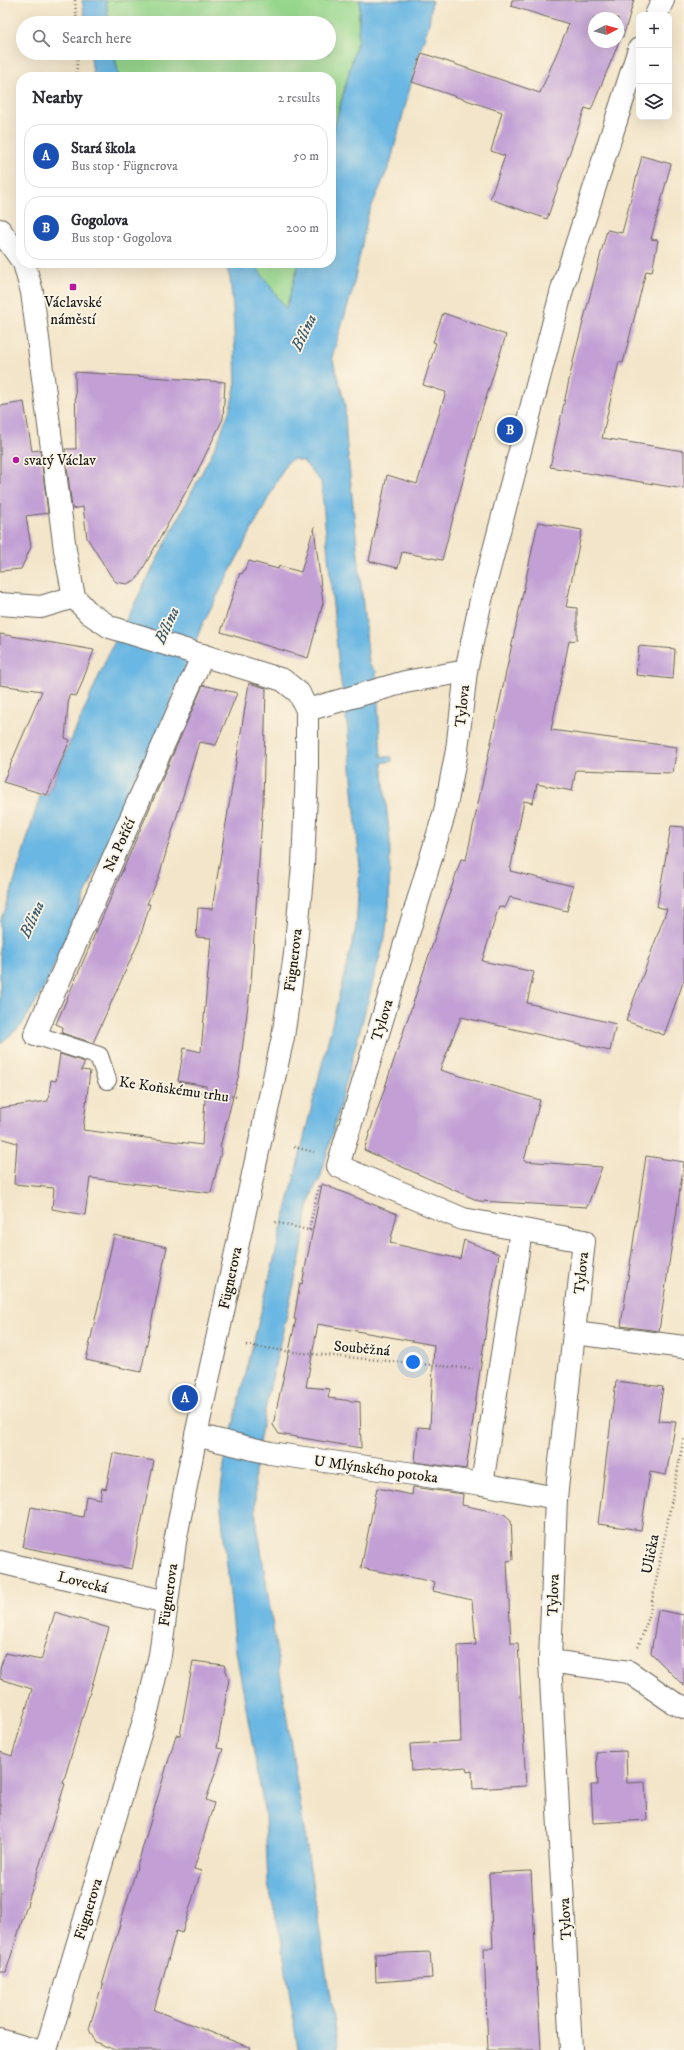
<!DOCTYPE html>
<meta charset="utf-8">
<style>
:root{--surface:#fff;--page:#f7f7f7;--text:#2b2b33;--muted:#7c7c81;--line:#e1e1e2;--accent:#7c3aed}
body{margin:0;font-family:"IM FELL DW Pica",serif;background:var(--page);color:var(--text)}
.controls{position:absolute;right:12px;top:12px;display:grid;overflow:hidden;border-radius:8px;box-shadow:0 4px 16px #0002}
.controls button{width:36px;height:36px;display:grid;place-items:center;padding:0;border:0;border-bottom:1px solid var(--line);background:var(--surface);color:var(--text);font:20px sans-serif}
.compass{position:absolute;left:588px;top:12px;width:36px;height:36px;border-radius:50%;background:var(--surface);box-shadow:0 4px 16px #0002;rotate:84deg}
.you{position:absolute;left:413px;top:1362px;width:14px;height:14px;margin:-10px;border:3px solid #fff;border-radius:50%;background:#1a73e8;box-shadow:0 0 0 6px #1a73e833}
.badge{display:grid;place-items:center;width:26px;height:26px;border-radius:50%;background:var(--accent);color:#fff;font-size:13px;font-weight:700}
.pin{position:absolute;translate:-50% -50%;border:2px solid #fff;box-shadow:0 1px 4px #0006}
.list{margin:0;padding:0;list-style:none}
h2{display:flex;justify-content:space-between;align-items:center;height:52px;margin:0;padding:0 16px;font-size:17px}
h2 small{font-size:13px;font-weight:400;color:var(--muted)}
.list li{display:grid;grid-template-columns:26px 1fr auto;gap:12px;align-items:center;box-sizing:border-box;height:64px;margin:0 8px 8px;padding:0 8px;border:1px solid var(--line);border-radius:16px}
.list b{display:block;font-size:15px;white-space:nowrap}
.list p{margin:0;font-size:13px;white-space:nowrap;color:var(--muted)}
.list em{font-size:13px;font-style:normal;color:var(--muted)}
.icon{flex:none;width:22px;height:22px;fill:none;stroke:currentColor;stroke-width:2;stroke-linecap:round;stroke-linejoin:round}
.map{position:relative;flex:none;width:684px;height:2050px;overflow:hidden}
.search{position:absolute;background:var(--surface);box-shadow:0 4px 16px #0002;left:16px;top:16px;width:320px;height:44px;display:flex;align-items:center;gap:10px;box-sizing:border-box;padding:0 14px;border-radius:22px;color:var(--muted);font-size:15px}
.panel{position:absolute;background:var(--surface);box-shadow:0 4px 16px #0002;left:16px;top:72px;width:320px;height:196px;border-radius:16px}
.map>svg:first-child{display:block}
.green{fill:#97d78d;stroke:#5a7a54}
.water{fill:#6ab7e3;stroke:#436a80}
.building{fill:#c2a0d5;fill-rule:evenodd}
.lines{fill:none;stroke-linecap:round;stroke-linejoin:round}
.lane-casing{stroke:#676259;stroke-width:20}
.street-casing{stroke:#676259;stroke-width:24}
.secondary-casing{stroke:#676259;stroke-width:24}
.path{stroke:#676259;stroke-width:2.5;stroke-dasharray:1 3;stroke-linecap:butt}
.lane{stroke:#fff;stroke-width:18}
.street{stroke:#fff;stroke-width:22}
.secondary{stroke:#fff;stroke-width:22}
.poi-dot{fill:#b5179e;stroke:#fcf5e5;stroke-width:1.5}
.labels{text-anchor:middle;stroke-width:3.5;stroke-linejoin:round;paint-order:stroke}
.poi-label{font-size:15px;fill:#1c1c1c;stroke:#fcf5e5}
.street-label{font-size:15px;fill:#1c1c1c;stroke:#fcf5e5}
.water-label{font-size:16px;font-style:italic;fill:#3b5a6c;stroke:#fcf5e5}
</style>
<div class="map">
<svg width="684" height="2050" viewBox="0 0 684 2050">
<rect width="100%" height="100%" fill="#fcf5e5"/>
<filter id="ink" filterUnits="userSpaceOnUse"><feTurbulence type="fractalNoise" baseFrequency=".025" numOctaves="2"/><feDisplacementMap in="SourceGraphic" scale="8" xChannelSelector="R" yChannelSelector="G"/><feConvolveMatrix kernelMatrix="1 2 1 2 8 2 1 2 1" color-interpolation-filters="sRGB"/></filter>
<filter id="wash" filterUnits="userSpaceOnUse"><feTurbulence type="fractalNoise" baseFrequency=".012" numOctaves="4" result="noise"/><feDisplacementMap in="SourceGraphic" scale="16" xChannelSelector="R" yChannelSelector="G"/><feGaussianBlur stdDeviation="0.9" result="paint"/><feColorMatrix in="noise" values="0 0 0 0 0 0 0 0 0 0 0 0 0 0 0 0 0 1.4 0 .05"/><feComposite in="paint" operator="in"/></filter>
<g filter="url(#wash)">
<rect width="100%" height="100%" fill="#f3e5c9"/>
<!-- green -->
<g class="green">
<path d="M106,0H360L358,38L331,140V77H119L114,53H329V23H109Z"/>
<path d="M254,263H299L286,309L257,269Z"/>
</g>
<!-- water -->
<g class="water">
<path d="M82,0H106L109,23H86Z"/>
<path d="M360,0H432L429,24L418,57L390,164L368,215L352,292L332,357L345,404L346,436L369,664L376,671L381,756L392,757V761L382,763L390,842L389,907L385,937L320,1179C306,1195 305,1236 300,1258C285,1326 266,1393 256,1463C253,1480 256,1500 256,1517L338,2050H298L281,1938L268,1884L265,1815L236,1651L220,1499L225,1458L356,927L360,867L347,723L339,669L321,482L303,461L292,459L286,464L202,625L180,680L44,988L22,1025L0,1044V919L6,909L40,796H47L108,655L218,441L230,409L236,383L233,308L230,278L225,263H254L286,309L299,263H331V140L358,38Z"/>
<path d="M90,53H114L119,77H94Z"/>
</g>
<g id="blocks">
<!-- building -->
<g class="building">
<path d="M512,0H634L623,37H621L591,110L585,108L547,219L490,199L505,156L491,151L502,112L412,82L422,53L540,93L569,24L511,6ZM594,18H618V42H594Z"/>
<path d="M642,156L671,164L651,239L658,240L652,272L646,271L623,363L619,362L602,438L684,451V489L550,467L575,353L607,230L622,233Z"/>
<path d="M443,313L506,335L478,423L442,560L402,552L398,568L369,561L387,475L417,484L446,392L423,385L436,343L433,342Z"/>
<path d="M75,372L225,382L223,419L197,472L137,579L127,584L116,582L111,576L87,538L83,507L72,509L65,449H76Z"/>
<path d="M24,402L32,451L40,450L48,513L26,516L31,547L21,569L0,571V406Z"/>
<path d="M538,522L582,530L566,607L577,608V640L569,641L551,730L677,747L673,773L576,770L572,791L537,784L533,803L524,801L510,871L573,886L567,911L510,897L505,908L499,906L482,961L534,972L527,1003L616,1024L610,1051L461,1017L440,1070L540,1100L524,1161L602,1167L587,1207L479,1201L364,1150L461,859L466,860Z"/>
<path d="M314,527L323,603L308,658L221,632L240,573L242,574L249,561L278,569L279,566L301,572Z"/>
<path d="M0,634L94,650L77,696L69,695L65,738L70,740L47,795L3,782L42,691L0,685Z"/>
<path d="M639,646L675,649L673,679L636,675Z"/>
<path d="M249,683L266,688L263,801L251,982L239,1074L220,1147L222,1148L211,1193L90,1178L85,1215L52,1209L54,1188L14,1184L17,1143L0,1138V1108L48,1101L51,1080L56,1081L60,1054L85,1062L81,1070L90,1071L83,1130L202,1145L206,1086L178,1081L184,1048L201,1052L211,938L196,937L198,908L212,909Z"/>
<path d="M203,685L237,693L216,745L199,742L159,876L147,904H150L139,941L93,1043L62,1033L63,1027L56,1024Z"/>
<path d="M671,826L684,827V980L664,1035L626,1021L667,909L657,907Z"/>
<path d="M646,1156L684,1162L659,1331L621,1326Z"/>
<path d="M322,1184L397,1214L390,1243L460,1259L464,1240L499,1254L488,1315L466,1469L415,1462L418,1427L430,1428L434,1345L318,1324L306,1387L330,1389L328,1398L360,1402L361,1448L279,1434L273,1425L296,1319H294L300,1283L302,1284Z"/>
<path d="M114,1235L167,1247L141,1372L86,1360Z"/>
<path d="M616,1381L663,1387L658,1421L676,1422L666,1475L650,1472L641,1530L598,1524Z"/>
<path d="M113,1453L154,1461L132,1569L23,1547L31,1507L83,1517L86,1496L100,1499L102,1488L106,1489Z"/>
<path d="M413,1487L463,1494L462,1505L504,1514L511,1520L513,1560L507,1561L511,1643H518L526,1786L473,1789L472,1771L467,1772L466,1767L412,1771L410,1744L461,1741L458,1646L476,1645L472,1600L433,1591L435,1582L361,1568L377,1488L412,1495Z"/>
<path d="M658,1610L684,1615V1686L651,1653Z"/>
<path d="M55,1612L109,1628L63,1783L65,1784L6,1972H0V1752L12,1756L32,1689L0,1679V1669L5,1653L41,1660Z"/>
<path d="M193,1661L224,1665L229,1679L217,1748L223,1749L206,1800L214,1803L194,1869L201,1871L182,1933L176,1931L154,2010L251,2048V2050H115L95,2042L89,2029L176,1735L180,1736Z"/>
<path d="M626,1751L627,1783L645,1782L647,1820L593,1823L591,1785H598L596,1752Z"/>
<path d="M531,1871L541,2050H488L484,1948H493L489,1873Z"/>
<path d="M430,1952L432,1978L376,1982L375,1954Z"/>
</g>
</g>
</g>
<g filter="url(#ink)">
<use href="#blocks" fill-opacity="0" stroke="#676259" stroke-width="1"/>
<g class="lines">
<!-- lane casing -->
<g class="lane-casing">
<path id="lane" d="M35,1035L99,1056L107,1080"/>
</g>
<!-- street casing -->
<g class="street-casing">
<g id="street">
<path d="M656,15L663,0"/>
<path d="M0,604L41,607L74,597"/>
<path d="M307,710L405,682L466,671"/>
<path d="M35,1035L203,655"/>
<path d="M574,1333L684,1347"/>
<path d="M196,1435L270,1453L482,1484L556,1498"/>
<path d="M482,1484L521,1231"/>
<path d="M0,1562L166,1602"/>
<path d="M550,1661L629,1672L674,1703L684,1707"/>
<path d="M0,2040L34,2050"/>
<path d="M571,2050L550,1661L556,1498L584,1241L463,1219L338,1166L445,811L457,750L466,671L481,600L563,286L639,49"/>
</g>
</g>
<!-- secondary casing -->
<g class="secondary-casing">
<g id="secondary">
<path d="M0,230L21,259"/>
<path d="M24,263L32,292L65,550L74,597L89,613L110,627L283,680L299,693L307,710V769L303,865L295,954L283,1037L196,1435L175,1542L160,1655L148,1707L46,2050"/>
</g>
</g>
<!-- path -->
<g class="path">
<path d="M75,0L77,23"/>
<path d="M76,77L78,53"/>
<path d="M132,1083L238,1097"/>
<path d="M294,1147L314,1152"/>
<path d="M275,1222L312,1231"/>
<path d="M309,1230L319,1185"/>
<path d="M246,1345L292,1352L473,1369"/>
<path d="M638,1647L649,1617L684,1437"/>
</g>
<!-- lane -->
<use href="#lane" class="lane"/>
<!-- street -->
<use href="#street" class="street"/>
<!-- secondary -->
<use href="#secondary" class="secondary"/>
</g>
</g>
<!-- markers -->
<g class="poi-dot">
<rect x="69" y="283" width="8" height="8" rx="2"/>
<circle cx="16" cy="460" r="4"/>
</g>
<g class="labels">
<!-- poi labels -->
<g class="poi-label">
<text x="73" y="307">Václavské<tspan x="73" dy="17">náměstí</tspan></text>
<text x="24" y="465" text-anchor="start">svatý Václav</text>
</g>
<!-- street labels -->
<g class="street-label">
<text transform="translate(462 706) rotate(-84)" y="5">Tylova</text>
<text transform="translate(119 845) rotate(-66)" y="5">Na Poříčí</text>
<text transform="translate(293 960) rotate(-83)" y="5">Fügnerova</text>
<text transform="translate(382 1020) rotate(-73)" y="5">Tylova</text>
<text transform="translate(174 1089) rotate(8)" y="5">Ke Koňskému trhu</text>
<text transform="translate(581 1273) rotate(-84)" y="5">Tylova</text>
<text transform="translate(230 1278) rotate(-78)" y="5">Fügnerova</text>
<text transform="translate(362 1348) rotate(5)" y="5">Souběžná</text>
<text transform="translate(376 1469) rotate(8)" y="5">U Mlýnského potoka</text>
<text transform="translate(650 1554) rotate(-79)" y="5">Ulička</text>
<text transform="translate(83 1582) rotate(14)" y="5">Lovecká</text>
<text transform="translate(168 1595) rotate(-82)" y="5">Fügnerova</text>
<text transform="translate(553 1595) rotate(-88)" y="5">Tylova</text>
<text transform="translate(88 1909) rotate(-73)" y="5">Fügnerova</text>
<text transform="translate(565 1919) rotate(-93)" y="5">Tylova</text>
</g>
<!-- water labels -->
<g class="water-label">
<text transform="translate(303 332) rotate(-64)" y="6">Bílina</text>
<text transform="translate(166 625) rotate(-65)" y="6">Bílina</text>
<text transform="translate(31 919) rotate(-65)" y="6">Bílina</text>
</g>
</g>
</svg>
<div class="controls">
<button>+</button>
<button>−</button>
<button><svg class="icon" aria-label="layers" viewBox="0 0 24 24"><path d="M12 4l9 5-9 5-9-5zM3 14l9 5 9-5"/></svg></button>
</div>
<svg class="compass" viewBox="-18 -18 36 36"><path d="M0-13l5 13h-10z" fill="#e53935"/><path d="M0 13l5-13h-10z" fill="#7c7c81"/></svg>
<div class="you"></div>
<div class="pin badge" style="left:185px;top:1398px;background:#1a4fb4">A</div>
<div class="pin badge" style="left:510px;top:430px;background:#1a4fb4">B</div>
<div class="search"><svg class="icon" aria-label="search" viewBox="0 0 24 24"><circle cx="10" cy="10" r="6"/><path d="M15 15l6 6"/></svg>Search here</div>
<section class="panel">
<h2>Nearby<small>2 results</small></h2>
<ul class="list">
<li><span class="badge" style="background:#1a4fb4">A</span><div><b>Stará škola</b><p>Bus stop · Fügnerova</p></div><em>50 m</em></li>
<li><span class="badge" style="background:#1a4fb4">B</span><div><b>Gogolova</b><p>Bus stop · Gogolova</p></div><em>200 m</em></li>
</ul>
</section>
</div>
